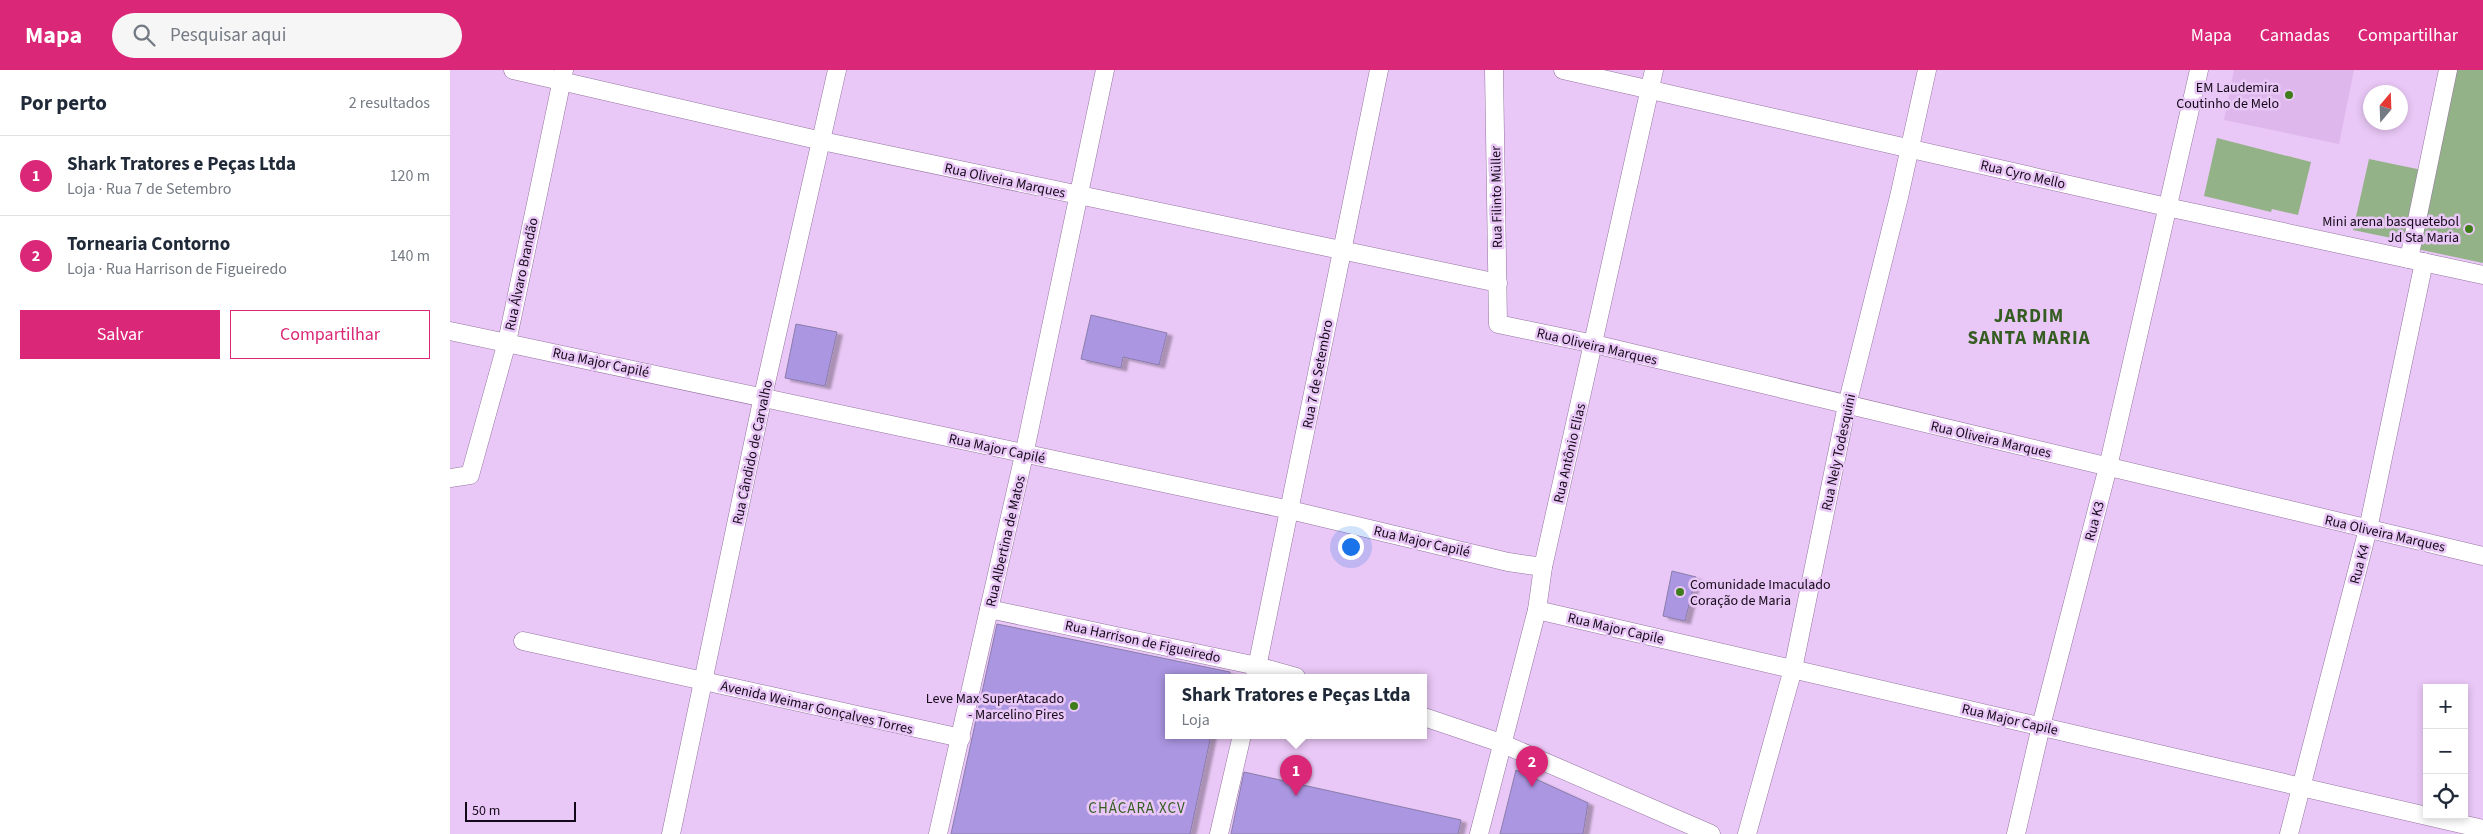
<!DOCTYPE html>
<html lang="pt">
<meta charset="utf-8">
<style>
:root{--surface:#fff;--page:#f6f6f7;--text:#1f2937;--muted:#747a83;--line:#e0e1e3;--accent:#db2777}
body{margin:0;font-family:"Source Sans 3",sans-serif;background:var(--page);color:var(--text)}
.controls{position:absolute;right:15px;bottom:15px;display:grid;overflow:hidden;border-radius:0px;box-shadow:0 2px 8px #0003}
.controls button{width:45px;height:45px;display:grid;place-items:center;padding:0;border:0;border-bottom:1px solid var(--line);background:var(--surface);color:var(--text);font:25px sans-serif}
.compass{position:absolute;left:1913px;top:15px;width:45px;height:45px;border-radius:50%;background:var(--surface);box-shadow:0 2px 8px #0003;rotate:19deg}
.scale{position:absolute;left:15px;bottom:12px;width:111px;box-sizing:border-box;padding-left:5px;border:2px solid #140918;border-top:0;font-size:14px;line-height:18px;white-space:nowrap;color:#140918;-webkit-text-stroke:4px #e9c7f6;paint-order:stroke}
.you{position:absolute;left:900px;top:476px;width:18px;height:18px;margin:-12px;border:4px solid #fff;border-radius:50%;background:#1a73e8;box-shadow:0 0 0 8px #1a73e833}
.badge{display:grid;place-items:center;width:32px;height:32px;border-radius:50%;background:var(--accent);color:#fff;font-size:16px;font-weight:700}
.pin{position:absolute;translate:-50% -41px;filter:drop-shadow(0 1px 2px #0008)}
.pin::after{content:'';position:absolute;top:26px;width:18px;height:15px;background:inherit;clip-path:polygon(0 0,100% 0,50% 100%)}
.popup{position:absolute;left:715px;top:604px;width:262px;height:65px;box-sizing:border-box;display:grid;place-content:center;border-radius:0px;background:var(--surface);filter:drop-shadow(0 1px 4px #0005);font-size:16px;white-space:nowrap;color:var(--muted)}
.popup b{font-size:19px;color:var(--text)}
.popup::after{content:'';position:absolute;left:50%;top:100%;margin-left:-10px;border:10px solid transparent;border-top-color:var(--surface)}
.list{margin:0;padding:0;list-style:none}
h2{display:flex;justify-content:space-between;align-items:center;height:65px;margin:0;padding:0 20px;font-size:21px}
h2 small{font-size:16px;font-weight:400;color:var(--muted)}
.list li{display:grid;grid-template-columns:32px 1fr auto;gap:15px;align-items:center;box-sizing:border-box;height:80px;padding:0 20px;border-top:1px solid var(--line)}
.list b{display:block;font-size:19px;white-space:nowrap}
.list p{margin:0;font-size:16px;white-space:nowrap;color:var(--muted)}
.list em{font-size:16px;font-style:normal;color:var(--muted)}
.actions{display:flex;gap:10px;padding:15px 20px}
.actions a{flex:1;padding:11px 0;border:1px solid var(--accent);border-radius:0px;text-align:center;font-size:18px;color:var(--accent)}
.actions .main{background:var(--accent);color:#fff}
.icon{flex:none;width:28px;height:28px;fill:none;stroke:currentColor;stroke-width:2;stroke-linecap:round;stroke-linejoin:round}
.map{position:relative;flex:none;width:2033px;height:764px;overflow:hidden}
header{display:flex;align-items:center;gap:30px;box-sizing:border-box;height:70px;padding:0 25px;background:var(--accent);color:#fff}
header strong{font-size:24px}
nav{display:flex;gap:28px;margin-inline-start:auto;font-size:18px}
.search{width:350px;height:45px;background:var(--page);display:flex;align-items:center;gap:12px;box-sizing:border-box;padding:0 18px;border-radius:28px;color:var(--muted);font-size:19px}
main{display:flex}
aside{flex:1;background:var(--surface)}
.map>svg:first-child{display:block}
.built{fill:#deb8ed}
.green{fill:#94b288}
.building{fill:#ab96e1;stroke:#8a7dac;filter:url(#shadow)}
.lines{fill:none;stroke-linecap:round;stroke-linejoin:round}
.minor-casing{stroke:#9475a0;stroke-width:19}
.minor{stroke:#fff;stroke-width:18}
.poi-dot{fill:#3f7d1a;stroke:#e9c7f6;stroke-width:2}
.labels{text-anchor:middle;stroke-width:5;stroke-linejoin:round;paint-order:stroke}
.poi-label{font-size:14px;fill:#140918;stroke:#e9c7f6;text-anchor:end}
.street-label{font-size:14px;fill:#140918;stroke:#e9c7f6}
.neighbourhood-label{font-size:15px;letter-spacing:1px;fill:#355d21;stroke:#e9c7f6}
.district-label{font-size:19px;font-weight:bold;letter-spacing:1px;fill:#355d21;stroke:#e9c7f6}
</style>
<header>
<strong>Mapa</strong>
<div class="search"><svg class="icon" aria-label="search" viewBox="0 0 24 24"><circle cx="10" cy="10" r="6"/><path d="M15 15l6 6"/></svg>Pesquisar aqui</div>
<nav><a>Mapa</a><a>Camadas</a><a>Compartilhar</a></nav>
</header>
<main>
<aside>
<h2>Por perto<small>2 resultados</small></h2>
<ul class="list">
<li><span class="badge">1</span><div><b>Shark Tratores e Peças Ltda</b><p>Loja · Rua 7 de Setembro</p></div><em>120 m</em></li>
<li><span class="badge">2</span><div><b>Tornearia Contorno</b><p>Loja · Rua Harrison de Figueiredo</p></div><em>140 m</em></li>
</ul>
<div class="actions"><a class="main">Salvar</a><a>Compartilhar</a></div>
</aside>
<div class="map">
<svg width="2033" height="764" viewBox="0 0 2033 764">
<defs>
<filter id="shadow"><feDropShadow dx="5.5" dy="3" stdDeviation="1" flood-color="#0004"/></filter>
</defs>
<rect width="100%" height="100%" fill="#e9c7f6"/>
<!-- built -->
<path class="built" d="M1784,0H1904L1889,74L1774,50Z"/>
<!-- green -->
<g class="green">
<path d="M2006,0H2033V193L1967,179Z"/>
<path d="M1767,68L1861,92L1848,145L1822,139L1821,142L1754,126Z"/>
<path d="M1919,89L1972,100L1956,171L1903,160Z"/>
</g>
<!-- building -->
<g class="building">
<path d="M641,245L717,263L709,295L673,287L671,298L631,289Z"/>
<path d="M346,254L387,262L375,316L335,308Z"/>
<path d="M1222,501L1246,507L1235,551L1213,546Z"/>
<path d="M547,554L780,602V607H718V665H761L740,764H501Z"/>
<path d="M1066,700L1138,733L1133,764H1050Z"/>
<path d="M794,702L1011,750L1008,764H781Z"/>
</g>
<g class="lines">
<!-- minor casing -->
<g class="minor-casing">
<g id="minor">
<path d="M63,0L372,71L1048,213"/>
<path d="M1044,0L1048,254L1144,274L2033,486"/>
<path d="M1113,0L1717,137L2033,205"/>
<path d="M1959,189L1998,0"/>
<path d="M0,261L840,440L1058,492L1093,497"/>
<path d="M0,408L20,405L57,272L114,0"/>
<path d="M539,539L807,596L846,607"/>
<path d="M1087,540L2033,759"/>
<path d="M73,571L511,668"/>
<path d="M805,607L929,0"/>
<path d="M974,647L1051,673L1261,764"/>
<path d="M221,764L313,326L387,0"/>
<path d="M488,764L574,385L655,0"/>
<path d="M769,764L792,665"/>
<path d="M1029,764L1087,540L1093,497L1204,0"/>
<path d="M1297,764L1343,599L1397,335L1449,127L1477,0"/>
<path d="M1566,764L1591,656L1658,397L1749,0"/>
<path d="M1839,764L1918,459L1974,192"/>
</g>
</g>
<!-- minor -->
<use href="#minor" class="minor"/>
</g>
<!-- markers -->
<g class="poi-dot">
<circle cx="1839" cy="25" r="5"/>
<circle cx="2019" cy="159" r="5"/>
<circle cx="1230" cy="522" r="5"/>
<circle cx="624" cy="636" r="5"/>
</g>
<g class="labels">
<!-- poi labels -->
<g class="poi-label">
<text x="1829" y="22">EM Laudemira<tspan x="1829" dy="16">Coutinho de Melo</tspan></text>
<text x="2009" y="156">Mini arena basquetebol<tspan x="2009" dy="16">Jd Sta Maria</tspan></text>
<text x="1240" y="519" text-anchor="start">Comunidade Imaculado<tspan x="1240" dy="16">Coração de Maria</tspan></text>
<text x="614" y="633">Leve Max SuperAtacado<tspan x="614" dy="16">- Marcelino Pires</tspan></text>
</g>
<!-- street labels -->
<g class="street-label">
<text transform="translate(1573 104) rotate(13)" y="5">Rua Cyro Mello</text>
<text transform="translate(555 110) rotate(12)" y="5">Rua Oliveira Marques</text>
<text transform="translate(1046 127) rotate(-91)" y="5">Rua Filinto Müller</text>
<text transform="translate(71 204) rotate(-78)" y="5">Rua Álvaro Brandão</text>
<text transform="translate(1147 276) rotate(13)" y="5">Rua Oliveira Marques</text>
<text transform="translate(151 292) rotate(12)" y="5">Rua Major Capilé</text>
<text transform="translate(867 304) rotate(-79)" y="5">Rua 7 de Setembro</text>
<text transform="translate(1541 369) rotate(13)" y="5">Rua Oliveira Marques</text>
<text transform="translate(547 378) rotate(12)" y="5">Rua Major Capilé</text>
<text transform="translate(302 382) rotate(-78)" y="5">Rua Cândido de Carvalho</text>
<text transform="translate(1388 382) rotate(-78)" y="5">Rua Nely Todesquini</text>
<text transform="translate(1119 383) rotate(-77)" y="5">Rua Antônio Elias</text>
<text transform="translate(1644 451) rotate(-75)" y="5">Rua K3</text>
<text transform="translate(1935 463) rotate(13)" y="5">Rua Oliveira Marques</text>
<text transform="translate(555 471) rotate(-77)" y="5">Rua Albertina de Matos</text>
<text transform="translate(972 471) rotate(13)" y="5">Rua Major Capilé</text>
<text transform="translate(1909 494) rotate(-75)" y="5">Rua K4</text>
<text transform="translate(1166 558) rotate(13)" y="5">Rua Major Capile</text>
<text transform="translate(693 571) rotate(12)" y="5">Rua Harrison de Figueiredo</text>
<text transform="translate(367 637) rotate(13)" y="5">Avenida Weimar Gonçalves Torres</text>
<text transform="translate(1560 649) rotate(13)" y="5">Rua Major Capile</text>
</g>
<!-- neighbourhood labels -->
<g class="neighbourhood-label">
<text x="687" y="743">CHÁCARA XCV</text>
</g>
<!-- district labels -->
<g class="district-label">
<text x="1579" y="252">JARDIM<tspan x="1579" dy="22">SANTA MARIA</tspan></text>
</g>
</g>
</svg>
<div class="controls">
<button>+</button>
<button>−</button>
<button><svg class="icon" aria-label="locate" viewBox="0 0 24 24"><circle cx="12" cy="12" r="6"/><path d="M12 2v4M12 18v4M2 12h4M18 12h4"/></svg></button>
</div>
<svg class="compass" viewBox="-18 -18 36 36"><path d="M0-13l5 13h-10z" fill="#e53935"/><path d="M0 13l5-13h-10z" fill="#747a83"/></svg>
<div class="scale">50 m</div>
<div class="you"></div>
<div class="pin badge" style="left:846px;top:726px">1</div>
<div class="popup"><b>Shark Tratores e Peças Ltda</b>Loja</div>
<div class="pin badge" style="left:1082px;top:717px">2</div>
</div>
</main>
